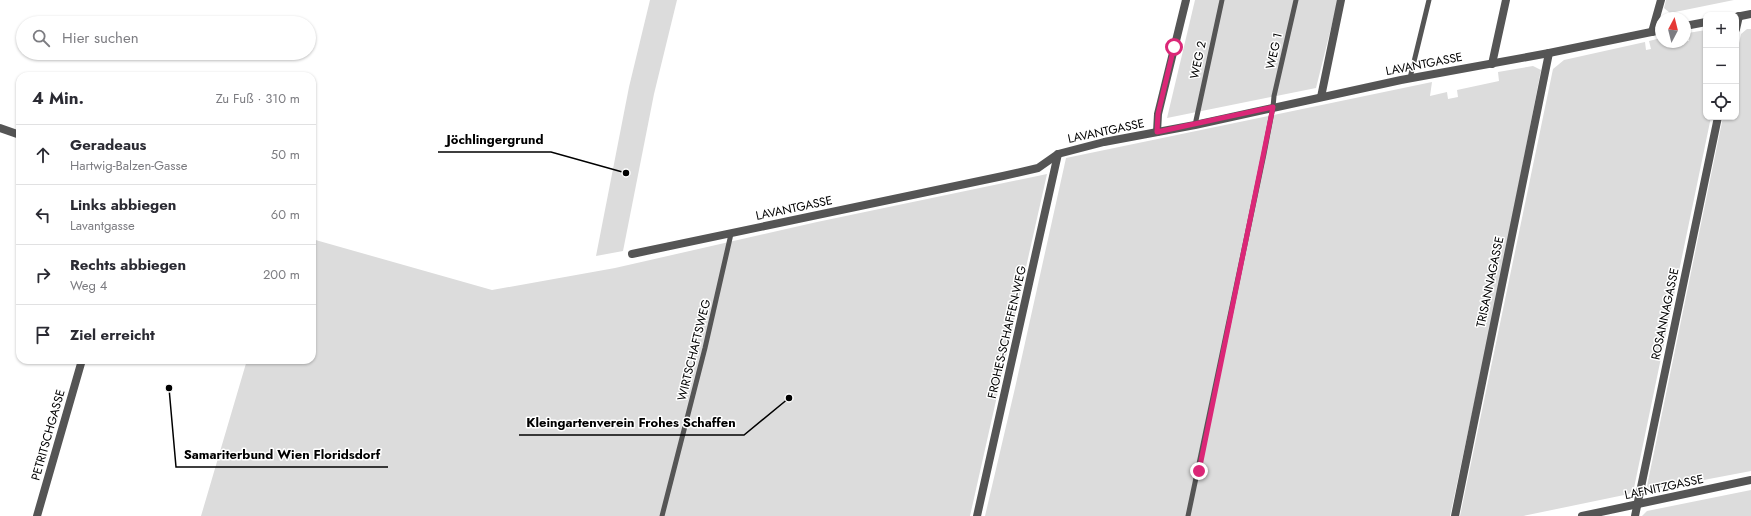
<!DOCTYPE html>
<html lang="de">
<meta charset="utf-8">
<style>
:root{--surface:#fff;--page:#f7f7f7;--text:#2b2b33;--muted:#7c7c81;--line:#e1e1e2}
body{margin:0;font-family:Jost,sans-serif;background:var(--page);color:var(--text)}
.controls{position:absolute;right:12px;top:12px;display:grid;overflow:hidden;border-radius:8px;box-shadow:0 1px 3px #0004}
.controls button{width:36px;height:36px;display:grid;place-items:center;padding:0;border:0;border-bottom:1px solid var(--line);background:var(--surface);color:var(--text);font:20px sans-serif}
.compass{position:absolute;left:1655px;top:12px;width:36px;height:36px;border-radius:50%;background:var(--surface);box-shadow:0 1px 3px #0004;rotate:7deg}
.stop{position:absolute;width:12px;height:12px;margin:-9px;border:3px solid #db2777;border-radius:50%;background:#fff}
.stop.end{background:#db2777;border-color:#fff;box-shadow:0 1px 4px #0008}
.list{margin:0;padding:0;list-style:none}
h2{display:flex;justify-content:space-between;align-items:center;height:52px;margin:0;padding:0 16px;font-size:17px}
h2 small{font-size:13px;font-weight:400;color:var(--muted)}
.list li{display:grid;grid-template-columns:26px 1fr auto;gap:12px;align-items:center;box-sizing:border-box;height:60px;padding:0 16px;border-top:1px solid var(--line)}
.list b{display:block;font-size:15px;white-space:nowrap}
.list p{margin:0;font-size:13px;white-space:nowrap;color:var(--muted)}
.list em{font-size:13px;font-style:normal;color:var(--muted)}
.icon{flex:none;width:22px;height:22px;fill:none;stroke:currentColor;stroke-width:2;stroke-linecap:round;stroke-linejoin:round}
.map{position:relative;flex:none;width:1751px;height:516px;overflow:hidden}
.search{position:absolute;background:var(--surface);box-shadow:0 1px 3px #0004;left:16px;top:16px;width:300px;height:44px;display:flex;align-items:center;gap:10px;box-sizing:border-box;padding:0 14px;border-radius:22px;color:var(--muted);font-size:15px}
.panel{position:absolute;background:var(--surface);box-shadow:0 1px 3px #0004;left:16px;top:72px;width:300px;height:292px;border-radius:12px}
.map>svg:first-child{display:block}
.green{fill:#dcdcdc}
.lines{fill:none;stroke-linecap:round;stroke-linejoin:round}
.lane{stroke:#555;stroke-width:5}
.street{stroke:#555;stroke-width:8}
.route{stroke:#db2777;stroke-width:5}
.labels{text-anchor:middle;stroke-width:3;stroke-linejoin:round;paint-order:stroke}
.street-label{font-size:12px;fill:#000;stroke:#fff}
.leader{fill:none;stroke:#000;stroke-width:1.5}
.callout-dot{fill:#000;stroke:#fff;stroke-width:1.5}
.callout-label{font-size:13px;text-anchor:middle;font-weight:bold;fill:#000;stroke:#fff;stroke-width:3;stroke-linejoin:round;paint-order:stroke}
</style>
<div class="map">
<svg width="1751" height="516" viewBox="0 0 1751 516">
<rect width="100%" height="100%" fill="#fff"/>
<!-- green -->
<g class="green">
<path d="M650,0H677L654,94L623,251L596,256L629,87Z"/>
<path d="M1195,0H1338L1316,88L1167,118Z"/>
<path d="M1666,0H1734L1670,13L1664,8Z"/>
<path d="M1747,29H1751V471L1651,490L1647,486L1723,117H1736V57L1741,34Z"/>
<path d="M1706,30V117H1711L1634,488L1629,494L1523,516H1460L1553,69L1564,60L1645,42L1646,50L1651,49L1649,41L1661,38V42L1689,41L1688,33Z"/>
<path d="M1533,66L1541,70L1496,301L1450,516H985L1015,388L1066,158L1432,82L1430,96L1447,92L1448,99L1458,97L1457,90L1499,81L1498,72Z"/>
<path d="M1047,174L970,516H201L247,360H312V239L492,290L615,268L817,222Z"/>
<path d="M1751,490V516H1642L1647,511Z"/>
</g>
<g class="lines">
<!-- lane -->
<g class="lane">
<path d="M1410,78L1429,0"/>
<path d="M1195,125L1222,0"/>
<path d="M662,516L705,348L731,234"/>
<path d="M1188,516L1264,154L1273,107L1274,96L1296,0"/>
</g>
<!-- street -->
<g class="street">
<path d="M1736,17L1751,14"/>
<path d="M1685,26L1706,22"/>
<path d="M1736,29L1739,16"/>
<path d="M1652,32L1661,0"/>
<path d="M1492,64L1506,0"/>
<path d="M1321,97L1341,0"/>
<path d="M0,128L20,135"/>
<path d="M1157,132L1158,114L1186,0"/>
<path d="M632,254L1003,176L1038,168L1058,154L1104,142L1195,125L1401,80L1549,53L1661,30"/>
<path d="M37,516L82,360"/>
<path d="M977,516L1058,154"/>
<path d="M1455,516L1549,53"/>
<path d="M1582,516L1751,480"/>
<path d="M1635,516L1718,117"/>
</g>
</g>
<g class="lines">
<!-- route -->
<path class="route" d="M1174,47L1158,114L1157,132L1273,107L1199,471"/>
</g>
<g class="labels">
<!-- street labels -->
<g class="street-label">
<text transform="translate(1274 51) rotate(-77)" y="4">WEG 1</text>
<text transform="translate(1198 60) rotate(-78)" y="4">WEG 2</text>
<text transform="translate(1424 64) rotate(-11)" y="4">LAVANTGASSE</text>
<text transform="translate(1106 131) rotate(-12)" y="4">LAVANTGASSE</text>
<text transform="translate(794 208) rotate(-12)" y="4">LAVANTGASSE</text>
<text transform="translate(1490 282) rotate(-78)" y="4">TRISANNAGASSE</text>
<text transform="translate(1665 314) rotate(-78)" y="4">ROSANNAGASSE</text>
<text transform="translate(1007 332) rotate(-77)" y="4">FROHES-SCHAFFEN-WEG</text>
<text transform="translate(694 350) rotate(-76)" y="4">WIRTSCHAFTSWEG</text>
<text transform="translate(48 435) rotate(-74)" y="4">PETRITSCHGASSE</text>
<text transform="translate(1664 487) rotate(-12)" y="4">LAFNITZGASSE</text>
</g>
</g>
<!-- callouts -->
<path class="leader" d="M626 173L551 152H438M789 398L744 435H519M169 388L176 467H388"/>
<g class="callout-dot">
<circle cx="626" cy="173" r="4"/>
<circle cx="789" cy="398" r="4"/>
<circle cx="169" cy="388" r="4"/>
</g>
<g class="callout-label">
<text x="495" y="144">Jöchlingergrund</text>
<text x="631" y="427">Kleingartenverein Frohes Schaffen</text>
<text x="282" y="459">Samariterbund Wien Floridsdorf</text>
</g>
</svg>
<div class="controls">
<button>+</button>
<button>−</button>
<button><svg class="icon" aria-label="locate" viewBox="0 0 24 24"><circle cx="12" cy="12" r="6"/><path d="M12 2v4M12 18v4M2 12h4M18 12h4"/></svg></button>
</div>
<svg class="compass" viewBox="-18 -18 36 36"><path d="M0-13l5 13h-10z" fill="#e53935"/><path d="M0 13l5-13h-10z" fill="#7c7c81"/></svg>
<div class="stop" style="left:1174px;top:47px"></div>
<div class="stop end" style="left:1199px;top:471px"></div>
<div class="search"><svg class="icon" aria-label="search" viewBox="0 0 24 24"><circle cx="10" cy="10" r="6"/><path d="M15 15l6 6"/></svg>Hier suchen</div>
<section class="panel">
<h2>4 Min.<small>Zu Fuß · 310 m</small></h2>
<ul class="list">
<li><svg class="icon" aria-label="ahead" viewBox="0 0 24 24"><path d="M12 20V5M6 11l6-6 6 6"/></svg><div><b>Geradeaus</b><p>Hartwig-Balzen-Gasse</p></div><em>50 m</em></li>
<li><svg class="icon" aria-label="left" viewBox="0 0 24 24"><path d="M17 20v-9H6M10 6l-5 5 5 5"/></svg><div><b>Links abbiegen</b><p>Lavantgasse</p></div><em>60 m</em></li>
<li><svg class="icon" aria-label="right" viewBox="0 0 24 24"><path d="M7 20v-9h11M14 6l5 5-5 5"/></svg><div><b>Rechts abbiegen</b><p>Weg 4</p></div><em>200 m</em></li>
<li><svg class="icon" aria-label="arrive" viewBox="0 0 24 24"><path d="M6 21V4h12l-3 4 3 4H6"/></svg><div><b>Ziel erreicht</b></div></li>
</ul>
</section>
</div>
